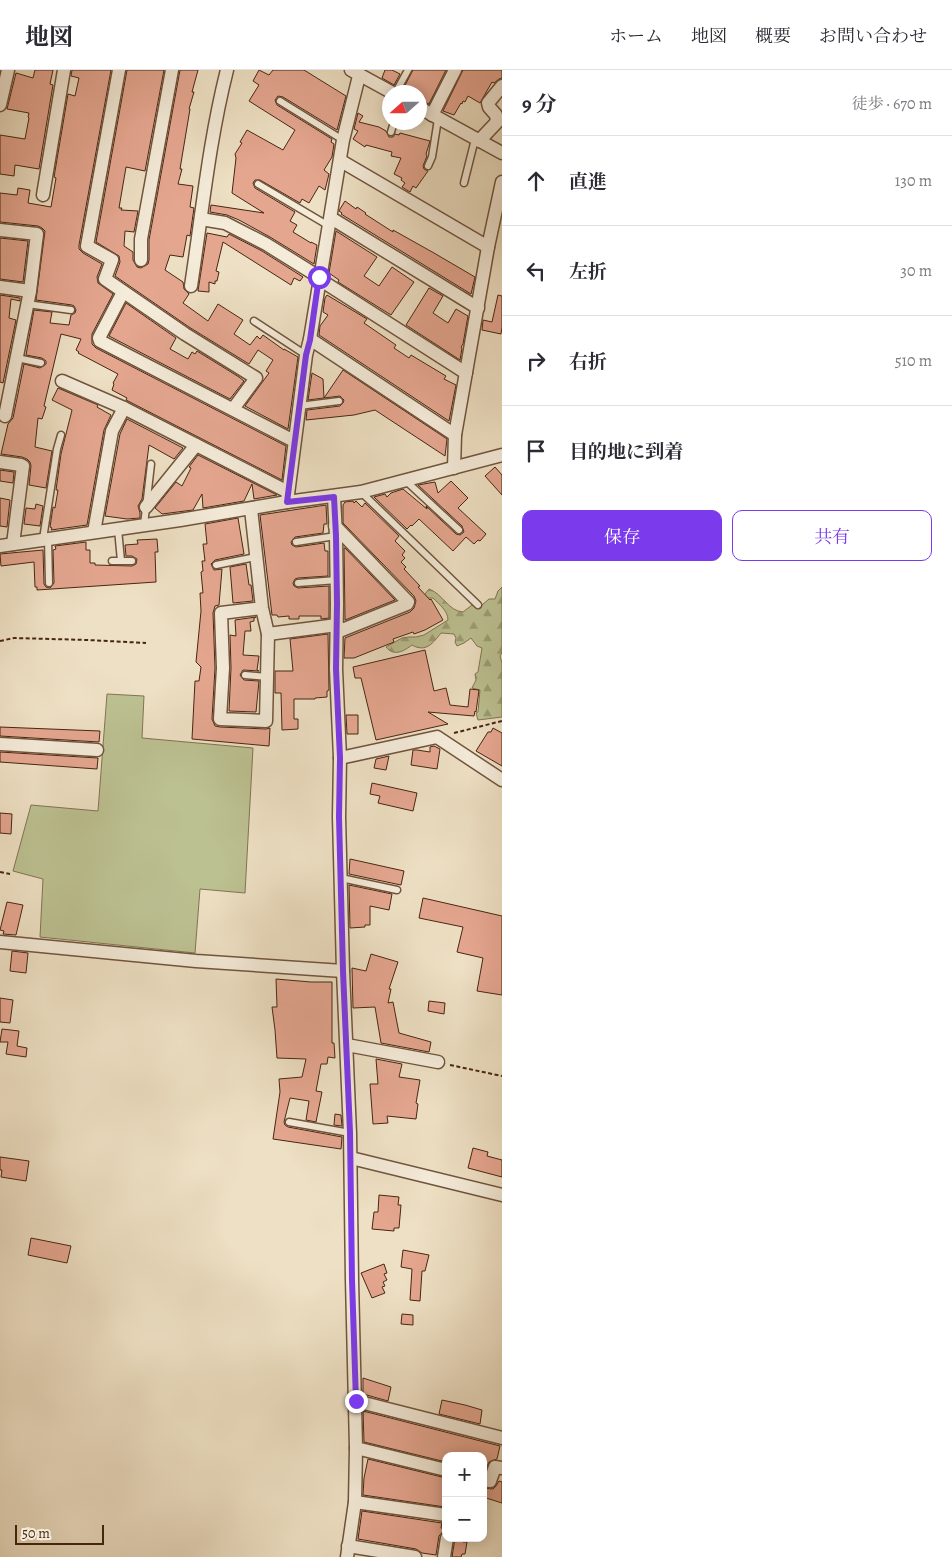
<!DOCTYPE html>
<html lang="ja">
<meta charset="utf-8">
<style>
:root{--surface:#fff;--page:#f7f7f7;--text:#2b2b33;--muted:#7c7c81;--line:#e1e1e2;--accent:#7c3aed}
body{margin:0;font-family:Alegreya,"Noto Serif JP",serif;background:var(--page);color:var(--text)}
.controls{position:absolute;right:15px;bottom:15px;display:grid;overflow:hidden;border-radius:10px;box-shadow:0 2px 12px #0003}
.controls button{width:45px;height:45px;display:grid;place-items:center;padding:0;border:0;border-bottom:1px solid var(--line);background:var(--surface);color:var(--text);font:25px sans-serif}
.compass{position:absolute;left:382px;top:15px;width:45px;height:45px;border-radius:50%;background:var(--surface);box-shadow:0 2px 12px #0003;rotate:249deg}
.scale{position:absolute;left:15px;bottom:12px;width:89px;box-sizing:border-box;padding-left:5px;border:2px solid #472610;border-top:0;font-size:14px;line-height:18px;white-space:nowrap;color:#472610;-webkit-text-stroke:4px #f4ebd9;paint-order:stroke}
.stop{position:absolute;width:15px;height:15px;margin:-11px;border:4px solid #7c3aed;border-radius:50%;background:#fff}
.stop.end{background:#7c3aed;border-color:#fff;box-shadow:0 1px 5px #0008}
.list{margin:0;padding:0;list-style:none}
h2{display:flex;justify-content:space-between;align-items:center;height:65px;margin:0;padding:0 20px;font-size:21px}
h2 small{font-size:16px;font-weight:400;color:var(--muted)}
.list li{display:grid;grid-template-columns:32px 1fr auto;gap:15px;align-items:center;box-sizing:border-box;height:90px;padding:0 20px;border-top:1px solid var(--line)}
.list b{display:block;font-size:19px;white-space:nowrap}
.list em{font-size:16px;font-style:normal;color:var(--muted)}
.actions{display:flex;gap:10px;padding:15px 20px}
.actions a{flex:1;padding:11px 0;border:1px solid var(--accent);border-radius:10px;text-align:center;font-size:18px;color:var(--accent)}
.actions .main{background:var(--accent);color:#fff}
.icon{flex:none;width:28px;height:28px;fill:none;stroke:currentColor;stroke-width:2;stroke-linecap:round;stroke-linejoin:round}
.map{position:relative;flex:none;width:502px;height:1487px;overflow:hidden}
header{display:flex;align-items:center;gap:30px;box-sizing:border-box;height:70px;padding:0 25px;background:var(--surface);border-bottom:1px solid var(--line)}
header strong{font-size:24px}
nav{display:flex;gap:28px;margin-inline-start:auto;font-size:18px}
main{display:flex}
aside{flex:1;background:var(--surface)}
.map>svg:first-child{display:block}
.forest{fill:url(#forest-firs);stroke:#827451}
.pitch{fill:#bcc192;stroke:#827451}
.building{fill:#e5a690;stroke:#472610}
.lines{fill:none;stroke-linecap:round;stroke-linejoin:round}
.service-casing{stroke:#71543d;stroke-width:9}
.minor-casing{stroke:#71543d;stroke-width:15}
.path{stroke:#472610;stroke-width:2;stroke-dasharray:4 2.5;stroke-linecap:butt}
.service{stroke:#f4ebd9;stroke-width:6}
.minor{stroke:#f4ebd9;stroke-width:12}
.route{stroke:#7c3aed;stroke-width:6}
</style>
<header>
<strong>地図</strong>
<nav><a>ホーム</a><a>地図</a><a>概要</a><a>お問い合わせ</a></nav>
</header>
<main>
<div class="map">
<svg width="502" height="1487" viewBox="0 0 502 1487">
<defs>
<pattern id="forest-firs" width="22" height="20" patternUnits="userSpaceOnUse" patternTransform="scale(1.25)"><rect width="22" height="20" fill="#bcc192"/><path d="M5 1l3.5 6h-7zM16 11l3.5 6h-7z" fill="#9b9d76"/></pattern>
</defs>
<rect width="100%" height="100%" fill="#eee0c4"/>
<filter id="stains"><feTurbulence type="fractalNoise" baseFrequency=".004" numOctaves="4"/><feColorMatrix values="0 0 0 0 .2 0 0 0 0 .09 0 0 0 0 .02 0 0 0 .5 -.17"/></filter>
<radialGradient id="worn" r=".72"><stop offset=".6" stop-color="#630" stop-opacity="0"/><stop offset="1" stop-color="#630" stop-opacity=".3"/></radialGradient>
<!-- forest -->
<path class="forest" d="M502,517V583L500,586L502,593V647L478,650L476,643L478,642L480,620L472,618L476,610L475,604L478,602L482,578L477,576L471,568L464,573L457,576L455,572L456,568L454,564L441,563C433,573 426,583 412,575C404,581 394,587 386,577L402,568L409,567H416L424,565L448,550C448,541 439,534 433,528H429L426,527L425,524L429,519C443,524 448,541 463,542L472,535L477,537L482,535L489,529H495L498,521Z"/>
<!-- pitch -->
<path class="pitch" d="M107,624L144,626L142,668L253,678L245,823L200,819L195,883L40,867L43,809L13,801L31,735L98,741Z"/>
<!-- building -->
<g class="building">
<path d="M35,0H53L50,14L53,15L39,99L15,95L14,106L0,104V65L25,69L29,48L28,47L29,43L7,39L16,3L33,8Z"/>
<path d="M72,0H111L79,175V179L83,183L102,194L97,207L98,213L113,224L92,264V274L96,278L286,376L282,410L126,330L127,328L112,320L114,314L113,313L118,304L78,283L79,282L76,280L81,269L61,264L44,336L46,337L42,349L38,348L35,377L52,381L46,418L29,415L31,396L30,392L27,389L22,387L1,384L8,354L13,348L24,294L40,298L46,294V291L42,288L26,285L34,240L52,242L50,253L69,255L71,245L75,243L76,240L74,236L72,235L36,230L45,161L42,158L38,156L0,152V123L17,125L18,118L30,120L28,133L51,137L56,108L54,107L68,24L75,26L79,8L71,6Z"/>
<path d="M127,0H164L145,101L126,97L119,138H122L121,140L138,141L134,162L125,161L124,176L133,182V190L137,197L141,198L148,194L149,190V170L180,0H198L192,22H194L189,39H190L180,99H182L178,114L193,116L190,137L194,138L190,166L187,165L183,187L170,185L165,200L183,212L184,219L189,224L183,233L208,251L218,234L243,250L234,264L250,275L257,266L260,269L263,265L284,280V279L298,287L288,359L245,336L269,303L266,301L273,290L258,280L249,294L189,257L115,206L120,192L119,186L96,172Z"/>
<path d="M259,0L269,5L273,0H304L346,26L337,60L283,27L278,26L275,30L277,35L332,69L331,72L334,74L332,87L324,100L329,104L325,120L319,116L309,133L302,129L300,133L260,110H255L253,113L255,118L295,142L290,151L297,155L293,162L311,173V172L317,175L314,194L270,167L239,150L227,145L210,142L211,135L264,143L232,123L236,88L235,84L242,73L240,72L247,60L283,80L295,60L249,31L259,15L253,11Z"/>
<path d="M385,0H392L400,4L394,15L382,8Z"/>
<path d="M413,0H446L429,34L420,30V22H406L402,21Z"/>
<path d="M463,0H502V8L499,9L494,13L492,12L480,33L468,26L465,32L463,31L462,34L461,33L454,45L443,41Z"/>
<path d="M358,43L363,46L359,52L379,57L386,61L389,67H393L395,64L399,65L400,63L430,71L426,84L427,86L423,96L424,99L428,101L416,118L413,116L410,122L402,117L405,113L401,110L402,108L394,104L401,88L391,86L392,82L366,75L365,77L353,69L358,61L354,59Z"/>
<path d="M345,131L356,139L357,137L366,143L365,144L393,162V160L434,183L475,207L471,224L341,144L342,143L339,141L340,139Z"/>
<path d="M336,161L377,187L364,206L379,216L392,197L414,212L391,245L338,212L339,210L329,203Z"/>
<path d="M207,163L227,167L229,164L262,181L303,207L300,211L294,208L291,215L223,172L216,201L219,202L217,211H215V214L209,212V222L198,221Z"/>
<path d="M0,168L28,171L23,212L0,209Z"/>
<path d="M429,218L443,226L433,243L448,253L456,239L468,246L463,274L461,277L462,278L460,290L406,255Z"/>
<path d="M0,225L20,228V231L11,229L9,248L16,250L3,313L0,312Z"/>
<path d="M327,225L367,249L364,253L396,275L394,278L409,288L411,285L446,306L444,309L456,315L449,351L319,265L320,256L328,245L323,242L325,228Z"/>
<path d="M498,225L502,226V257L501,264L482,260L483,250L492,252Z"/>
<path d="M126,233L176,268L170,279L188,289L192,282L195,284L197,281L239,307L244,311L230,329L109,266Z"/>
<path d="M343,300L447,369L445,386L375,340L354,345L306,350L307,340L340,336L343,333L344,330L340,326L324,328Z"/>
<path d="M312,303L323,309L324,328L308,330Z"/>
<path d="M58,318L98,335L97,337L111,345L104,360L87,455L51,460L52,458L50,457L53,437L55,438L58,420H56L61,384L72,340L52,330Z"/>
<path d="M127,349L183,378L174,389L149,375L142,429L138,436L140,443V448L127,449L105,446L120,364Z"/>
<path d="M198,385L277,425L254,429L252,414L244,431L203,438L202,424L193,440L162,444L155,438L176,412L182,416L191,398L189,397Z"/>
<path d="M495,397L502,405V425L485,406Z"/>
<path d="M0,400L14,402L13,413L0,411Z"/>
<path d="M451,411L468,428L458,438L486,464L480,471L478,470L474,474L466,467L453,481L419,449L412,456L411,455L407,459L374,427L385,424L387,427L391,423L403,419L427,439L426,436L456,464L460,465L464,462L462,456L418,415L435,412L438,423Z"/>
<path d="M0,428L10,430L7,457L0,456Z"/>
<path d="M353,431L354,433L356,431L362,437L365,433L399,466L395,471L405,481L402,485L405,488L401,492L406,497L404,499L420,516L418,517L430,530L431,529L443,550L425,560L414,564L413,562L393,569L394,572L354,588H344L345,568L410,542L414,538L416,531L414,526L343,453V435L345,432Z"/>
<path d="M36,434L43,436L40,456L24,454L26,438L35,439Z"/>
<path d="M326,435L327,454H324L323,463L295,467L291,472L292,475L296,477L324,473L325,481H328V506L298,508L295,509L293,513L294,516L298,518L329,516V548L321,549V546H299V549H289V546L278,547L277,545H272L260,445Z"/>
<path d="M238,448L244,484L215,490L211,494L214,500L222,499L219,535L215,536L213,543L215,598L212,649L215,656L220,657L266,659L270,658L269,676L192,669L195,611H199L201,597L196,592L201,541L200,523H203L201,502L203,501L202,491H205L203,474H207L205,454Z"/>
<path d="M157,469L158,482H155L156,512L37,520V517H35L34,492L1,496L0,484L43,480L44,514L46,517L50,518L54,513L53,480L56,479L55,476L86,472V480H90V493H95V495L132,496L136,494L137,489L132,486H126L125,475L138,474L137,470Z"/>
<path d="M344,478H345L395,530L345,550Z"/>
<path d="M246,494L249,515H251L253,531L233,533L230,497Z"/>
<path d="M256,547L254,548V551L250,552L251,561H245L243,585L259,586L257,600L259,601L243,600L240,605L244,610L259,611L256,642L229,641L231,598L230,565L236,566L235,550Z"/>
<path d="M328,564L329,620L327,621V627L315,628V629H294V649H298V659L282,660L281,623H275V601H293L290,569Z"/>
<path d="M425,580L434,621L446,618L450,635L468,637L470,619L479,620L476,642L475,641L474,646L428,642L448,654L376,670L361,608H355L353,597Z"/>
<path d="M346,645H358V664H347Z"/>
<path d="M0,657L100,661L99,672L0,666Z"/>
<path d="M493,658L502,663V696L476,681L488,662H491Z"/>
<path d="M434,676L440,679L437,699L411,695L413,680H417L430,682V677Z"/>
<path d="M0,682L98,688L97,699L0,692Z"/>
<path d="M389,686L386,700L374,698L376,689Z"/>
<path d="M372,713L417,723L413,741L378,733L380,726L370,724Z"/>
<path d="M0,743L12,744L11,764L0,763Z"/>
<path d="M350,789L404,801L401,815L349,804Z"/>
<path d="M349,815L392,824L389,840L370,836V855H365V857L350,858Z"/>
<path d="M423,828L502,846V925L477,921L483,888L457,882L463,857L419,848Z"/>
<path d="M7,832L23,835L16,865L3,864L4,861L0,860Z"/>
<path d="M12,881L28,883L26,903L10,901Z"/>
<path d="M371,884L398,892L389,919H391L388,933L393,932L399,963L431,972L429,982L381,973L375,937L353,938L352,898L366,901Z"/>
<path d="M276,909L311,912H332V973H334L335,988L328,987L327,994H321L316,1021L322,1022L316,1052L306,1050L309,1031L290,1028L284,1052L285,1055L288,1057L342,1067L341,1079L273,1069L280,1022L279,1009L302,1007L306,989L277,988L275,960L272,937H277Z"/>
<path d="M0,928L13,930L10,953L0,952Z"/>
<path d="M429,931L445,933L444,944L428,941Z"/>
<path d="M2,959L19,961L17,976L27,978L26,987L6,984L8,972H0Z"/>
<path d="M376,989L402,994L399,1007L420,1010L416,1033L418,1034L416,1049L387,1046L388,1053L373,1054L370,1014H378Z"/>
<path d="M335,1044L341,1045L342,1056L334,1055Z"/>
<path d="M473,1078L488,1082L487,1086L502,1090V1107L468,1098Z"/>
<path d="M0,1087L29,1091L26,1111L1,1107L2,1100H0Z"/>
<path d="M379,1125L399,1127L398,1135H401L399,1158H394V1161L372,1159L374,1142H378Z"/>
<path d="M31,1168L71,1176L67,1193L28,1185Z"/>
<path d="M403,1180L429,1185L425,1201H422L420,1231L410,1230L412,1199L401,1197Z"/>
<path d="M384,1194L387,1203L384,1204L387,1210L383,1212L385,1216L382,1217L385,1223L372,1228L361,1203Z"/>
<path d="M402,1244L413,1245V1255L401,1254Z"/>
<path d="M363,1308L391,1317L388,1331L363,1324Z"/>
<path d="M442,1330L465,1335L482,1340L480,1354L439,1344Z"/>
<path d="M363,1341L500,1376L497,1389L489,1392L485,1402H483V1386H446V1392L364,1372Z"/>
<path d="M368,1389L446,1408L445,1437L363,1425L364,1408Z"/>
<path d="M499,1411L502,1412V1433L483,1427V1418L493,1419L496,1416Z"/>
<path d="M362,1441L442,1453L441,1458L445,1459L444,1460L439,1466L436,1485L422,1483L416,1479L358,1469Z"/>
<path d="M455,1468H464L463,1472H467L465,1484H462L461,1487H452Z"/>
</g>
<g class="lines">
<!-- service casing -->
<g class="service-casing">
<g id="service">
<path d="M396,22L408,0"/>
<path d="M280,31L343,70"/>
<path d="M391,62L394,52"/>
<path d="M428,96L432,87L438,49"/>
<path d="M464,113L475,69"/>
<path d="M258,114L329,156"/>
<path d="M27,234L71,240"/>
<path d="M254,251L306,285"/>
<path d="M17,288L41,293"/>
<path d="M299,336L339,331"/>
<path d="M406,411L459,460"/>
<path d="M361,422L478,535"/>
<path d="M144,455L151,394"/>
<path d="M118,459L121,491"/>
<path d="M43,469L57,379L61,365"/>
<path d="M48,469L49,513"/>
<path d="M296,472L336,466"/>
<path d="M112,491H132"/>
<path d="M216,495L256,487"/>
<path d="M298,513L337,510"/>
<path d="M245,605L267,607"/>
<path d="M341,808L397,820"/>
<path d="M289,1052L350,1063"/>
</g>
</g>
<!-- minor casing -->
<g class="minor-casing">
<g id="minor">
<path d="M119,0L87,176L112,190L105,209L185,264L256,308L233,339"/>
<path d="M351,0L391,22"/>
<path d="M0,35L8,0"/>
<path d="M420,38L502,83"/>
<path d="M432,45L455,0"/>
<path d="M479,71L497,52L496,45L489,37L488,33L502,16"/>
<path d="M341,91L488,177"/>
<path d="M43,125L64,0"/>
<path d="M331,148L478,238"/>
<path d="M201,149L225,153L266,174L319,207"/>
<path d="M0,160L37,164L30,221L5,346"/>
<path d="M141,190V169L172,0"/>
<path d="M319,209L466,303"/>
<path d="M191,216C202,144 209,71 227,0"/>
<path d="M0,217L30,221"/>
<path d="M123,222L99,268L100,271L294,371"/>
<path d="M310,269L455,365"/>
<path d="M62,311L124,338"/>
<path d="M0,392L21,395L23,396L13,474"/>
<path d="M454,398L455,365L488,177L502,112"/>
<path d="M334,427L336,466L337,534L336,599L340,688L339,747L343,901L350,1063L352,1210L356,1378L446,1400"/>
<path d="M287,432L306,285L310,269L343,70L359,6"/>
<path d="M146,437L196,375"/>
<path d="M251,439L262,538L268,564L266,651L220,649L223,598L221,543L262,538"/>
<path d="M335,456L408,532L407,534L337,562"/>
<path d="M94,462L112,361L124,338L288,422"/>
<path d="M0,476L180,450L287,432L361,422L502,385"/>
<path d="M268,564L337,555"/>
<path d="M0,674L97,680"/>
<path d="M340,688L437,667L502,710"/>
<path d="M0,872L196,891L343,901"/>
<path d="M347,975L438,992"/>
<path d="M351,1088L502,1125"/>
<path d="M356,1331L502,1368"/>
<path d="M483,1410L490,1411L495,1397L502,1398"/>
<path d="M355,1432L446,1445"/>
<path d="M348,1476L415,1487"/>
<path d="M347,1487L355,1432L356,1378"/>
<path d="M444,1487L447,1468"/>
</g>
</g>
<!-- path -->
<g class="path">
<path d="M0,571L14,568L88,570L146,573"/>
<path d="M454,663L502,651"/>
<path d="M0,802L10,804"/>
<path d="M450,995L502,1006"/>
</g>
<!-- service -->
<use href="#service" class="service"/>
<!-- minor -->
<use href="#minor" class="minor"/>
</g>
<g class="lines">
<!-- route -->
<path class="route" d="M319,207L310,270L306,285L287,432L334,427L336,466L337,534L336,599L340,688L339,747L343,901L350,1062L352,1210L356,1331"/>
</g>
<rect width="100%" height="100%" filter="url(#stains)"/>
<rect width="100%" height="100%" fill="url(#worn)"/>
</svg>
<div class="controls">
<button>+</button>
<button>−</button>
</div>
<svg class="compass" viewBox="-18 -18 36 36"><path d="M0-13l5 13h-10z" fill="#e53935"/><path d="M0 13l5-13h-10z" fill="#7c7c81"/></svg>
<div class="scale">50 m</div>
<div class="stop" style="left:319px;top:207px"></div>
<div class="stop end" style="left:356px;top:1331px"></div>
</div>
<aside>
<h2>9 分<small>徒歩 · 670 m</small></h2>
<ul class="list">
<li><svg class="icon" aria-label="ahead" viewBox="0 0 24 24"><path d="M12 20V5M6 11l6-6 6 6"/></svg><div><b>直進</b></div><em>130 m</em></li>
<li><svg class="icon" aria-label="left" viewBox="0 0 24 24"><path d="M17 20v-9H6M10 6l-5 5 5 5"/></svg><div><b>左折</b></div><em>30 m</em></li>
<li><svg class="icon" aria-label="right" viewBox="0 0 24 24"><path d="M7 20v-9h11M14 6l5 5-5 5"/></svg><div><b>右折</b></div><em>510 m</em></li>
<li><svg class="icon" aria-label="arrive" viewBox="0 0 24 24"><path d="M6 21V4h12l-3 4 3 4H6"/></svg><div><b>目的地に到着</b></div></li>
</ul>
<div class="actions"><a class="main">保存</a><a>共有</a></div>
</aside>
</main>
